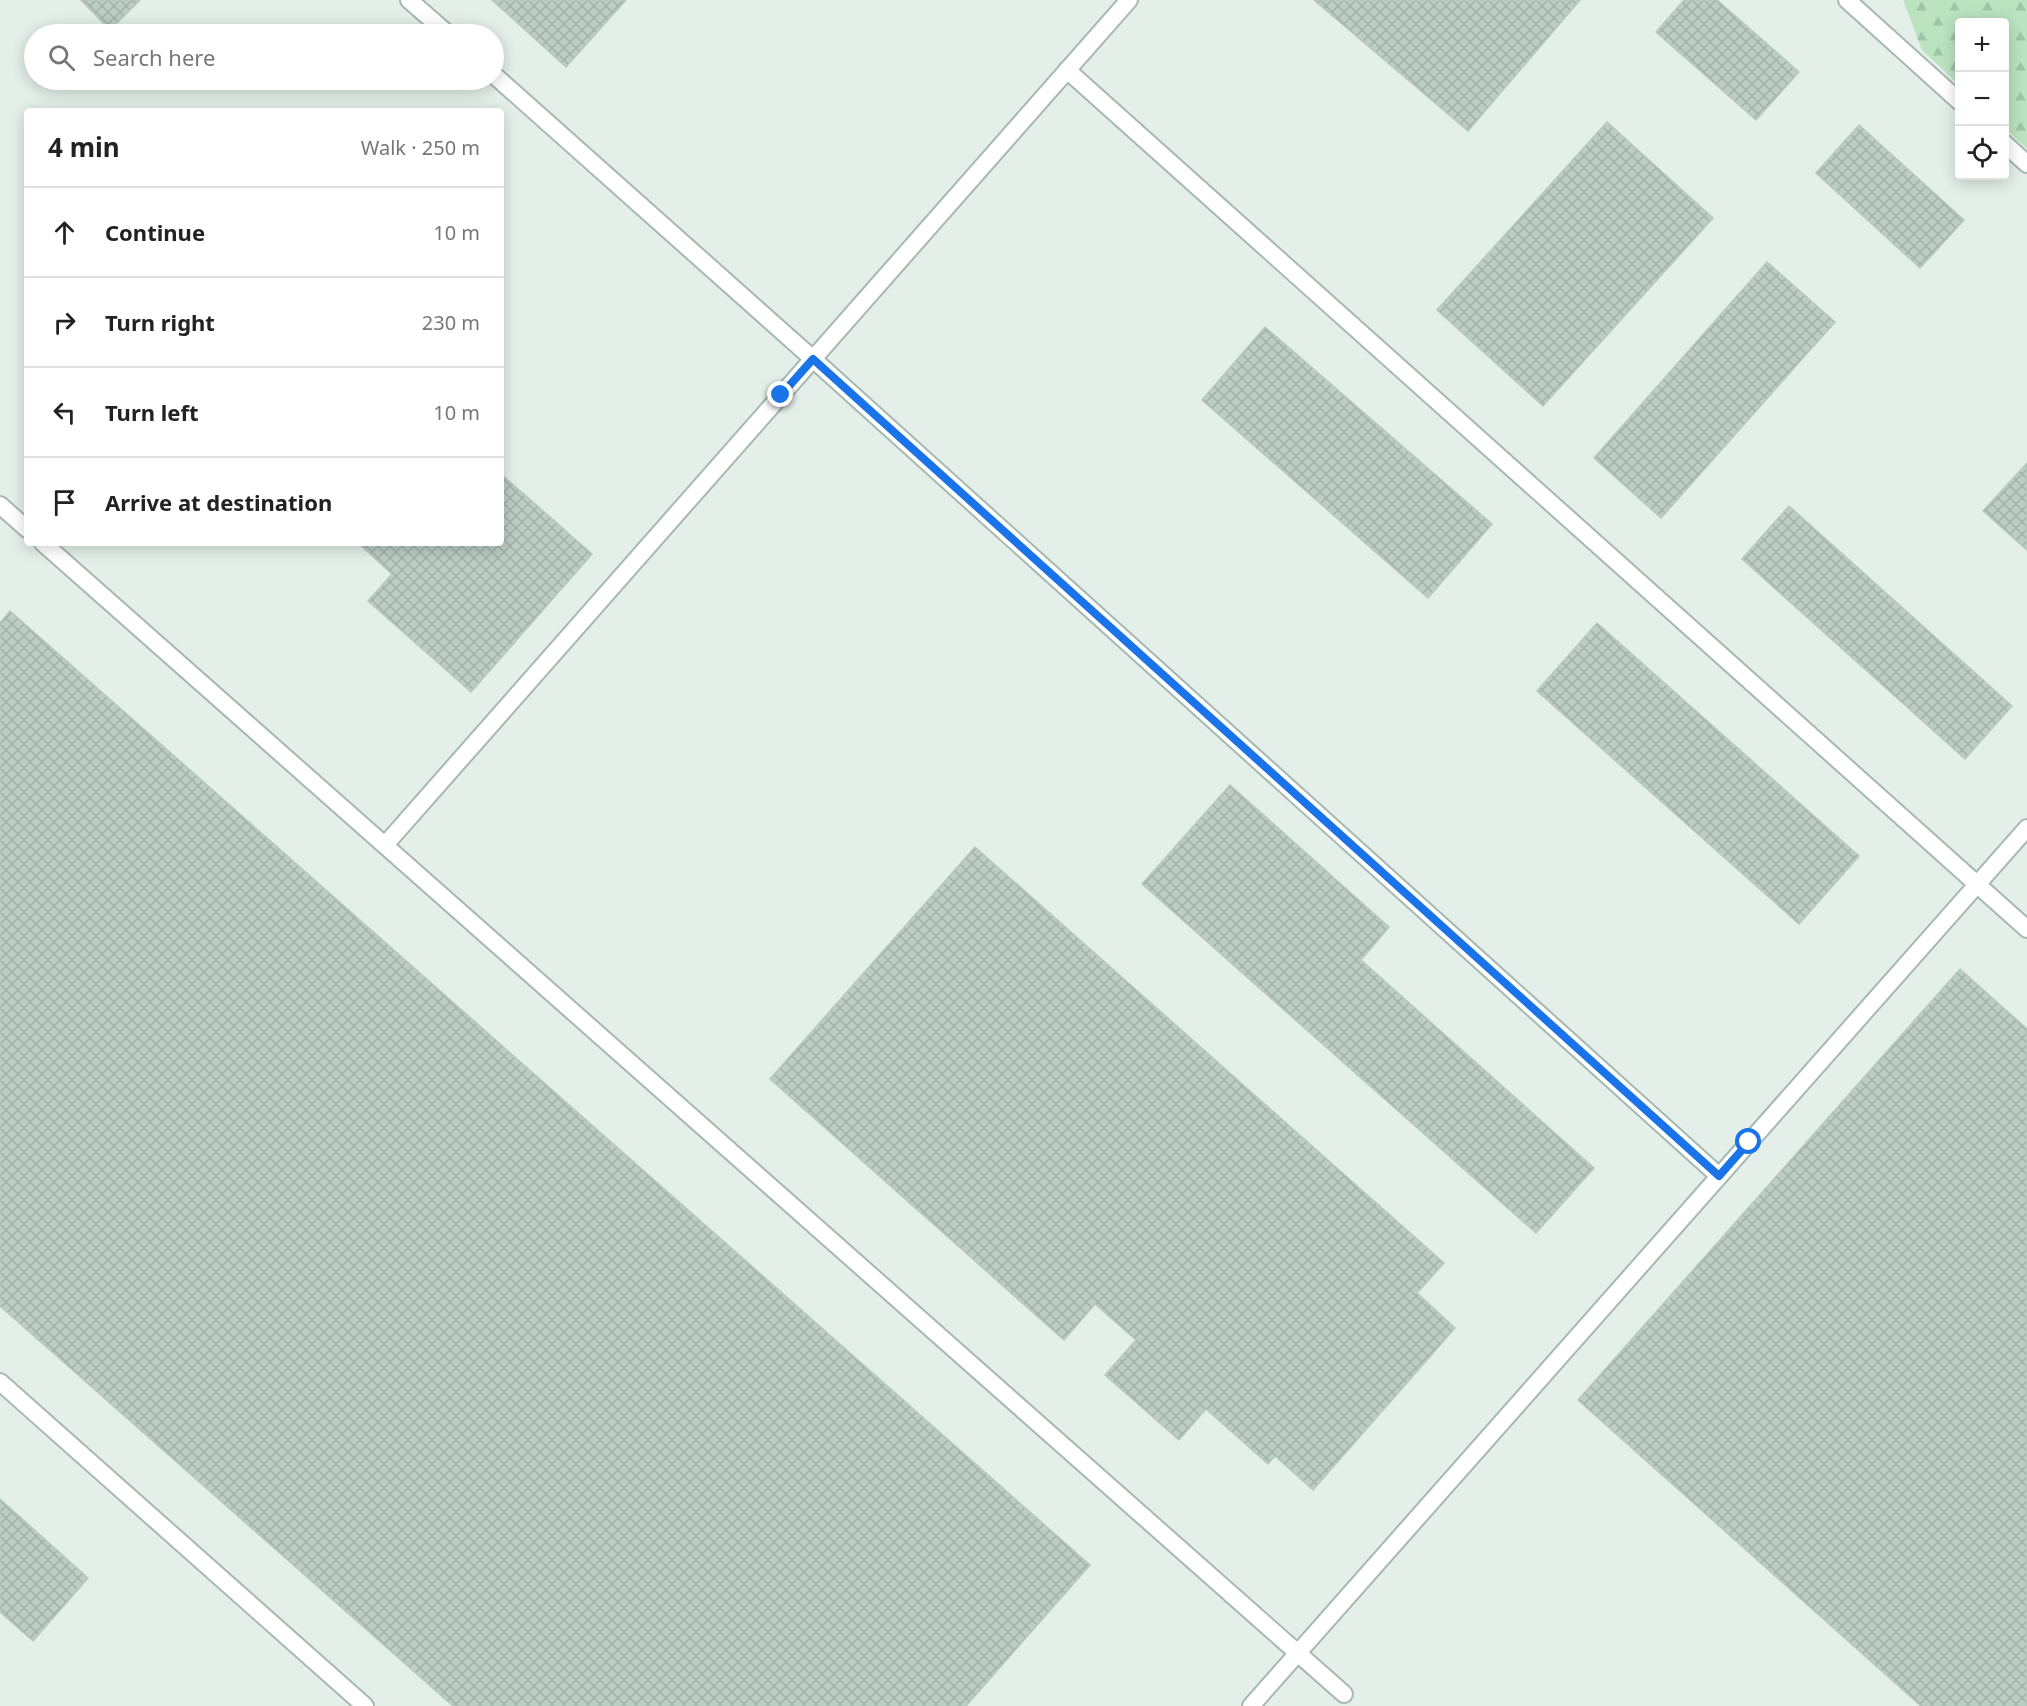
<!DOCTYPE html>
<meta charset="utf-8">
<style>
:root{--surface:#fff;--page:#f6f6f6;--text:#222;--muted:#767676;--line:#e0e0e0}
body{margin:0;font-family:"Noto Sans",sans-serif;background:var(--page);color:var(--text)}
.controls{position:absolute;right:18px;top:18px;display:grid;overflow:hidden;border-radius:6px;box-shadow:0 3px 15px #0003}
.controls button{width:54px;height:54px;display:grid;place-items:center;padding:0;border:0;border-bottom:2px solid var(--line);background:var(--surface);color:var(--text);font:30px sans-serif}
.stop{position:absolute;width:18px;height:18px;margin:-14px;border:4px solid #1a73e8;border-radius:50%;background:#fff}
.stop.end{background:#1a73e8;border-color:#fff;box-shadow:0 2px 6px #0008}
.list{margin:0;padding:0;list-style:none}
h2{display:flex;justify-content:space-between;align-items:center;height:78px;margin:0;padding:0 24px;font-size:26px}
h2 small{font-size:20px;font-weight:400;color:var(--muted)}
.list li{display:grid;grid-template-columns:39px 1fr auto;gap:18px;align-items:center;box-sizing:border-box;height:90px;padding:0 24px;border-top:2px solid var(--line)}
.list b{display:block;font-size:22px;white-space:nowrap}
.list em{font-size:20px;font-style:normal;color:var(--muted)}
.icon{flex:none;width:33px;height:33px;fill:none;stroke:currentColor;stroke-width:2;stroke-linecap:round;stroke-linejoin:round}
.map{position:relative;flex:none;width:2027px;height:1706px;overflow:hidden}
.search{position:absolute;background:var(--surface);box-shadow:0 3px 15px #0003;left:24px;top:24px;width:480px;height:66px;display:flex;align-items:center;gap:15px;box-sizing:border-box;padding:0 21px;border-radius:33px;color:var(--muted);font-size:22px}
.panel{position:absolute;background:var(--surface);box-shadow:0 3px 15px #0003;left:24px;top:108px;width:480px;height:438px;border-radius:6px}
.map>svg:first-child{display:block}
.forest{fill:url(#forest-firs)}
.building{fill:url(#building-cross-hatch);stroke:#b5cabf;stroke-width:1.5}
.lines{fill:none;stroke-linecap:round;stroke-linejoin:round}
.service-casing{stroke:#a6b8af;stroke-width:20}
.service{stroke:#fff;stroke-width:16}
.route{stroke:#1a73e8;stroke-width:8}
</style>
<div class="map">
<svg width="2027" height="1706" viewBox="0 0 2027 1706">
<defs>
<pattern id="forest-firs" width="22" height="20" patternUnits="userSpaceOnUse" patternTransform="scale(1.5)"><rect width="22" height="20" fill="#bbe3c0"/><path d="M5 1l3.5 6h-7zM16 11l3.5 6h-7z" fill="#a0c4a6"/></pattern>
<pattern id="building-cross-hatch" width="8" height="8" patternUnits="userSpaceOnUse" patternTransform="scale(1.5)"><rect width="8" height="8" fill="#bccdc4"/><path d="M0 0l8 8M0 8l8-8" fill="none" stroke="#a1b1a9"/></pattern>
</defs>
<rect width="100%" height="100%" fill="#e4efe9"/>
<!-- forest -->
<path class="forest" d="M1903,0H2027V149L2005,128L2004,22H1960L1959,85L1922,50Z"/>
<!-- building -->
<g class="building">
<path d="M81,0H140L110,30Z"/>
<path d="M492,0H626L566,67Z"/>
<path d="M1314,0H1580L1468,131Z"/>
<path d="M1684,0H1717L1799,72L1756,120L1656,32Z"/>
<path d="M1607,122L1713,218L1543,406L1437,310Z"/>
<path d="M1859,125L1964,220L1920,268L1816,173Z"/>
<path d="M1767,262L1835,322L1661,518L1594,458Z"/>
<path d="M1265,327L1492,524L1428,598L1202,400Z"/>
<path d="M2027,463V550L1983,511Z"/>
<path d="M501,474L592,554L471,692L368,601L392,574L358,543H501Z"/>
<path d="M1789,506L2012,706L1965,759L1742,559Z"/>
<path d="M10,611L1090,1565L966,1706H453L0,1306V623Z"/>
<path d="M1597,623L1859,856L1799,924L1537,691Z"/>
<path d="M1230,785L1389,927L1361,960L1594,1168L1536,1233L1142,884Z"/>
<path d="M975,847L1444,1263L1417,1293L1455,1328L1313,1490L1275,1456L1268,1464L1206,1409L1179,1440L1105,1375L1136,1340L1095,1304L1064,1340L770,1079Z"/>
<path d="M1960,969L2027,1029V1706H1921L1578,1400Z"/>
<path d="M0,1499L88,1578L33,1641L0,1612Z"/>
</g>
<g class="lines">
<!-- service casing -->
<g class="service-casing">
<g id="service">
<path d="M409,0L448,34"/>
<path d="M1847,0L1960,102"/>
<path d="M1067,70L2027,929"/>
<path d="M494,75L813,359L1719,1176"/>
<path d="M2004,143L2027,164"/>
<path d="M0,505L27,529"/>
<path d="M43,543L1344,1694"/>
<path d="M385,845L1129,0"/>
<path d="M0,1382L365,1706"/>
<path d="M1251,1706L2027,828"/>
</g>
</g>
<!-- service -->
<use href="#service" class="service"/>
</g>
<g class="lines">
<!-- route -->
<path class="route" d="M781,395L813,359L1719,1176L1749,1142"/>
</g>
</svg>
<div class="controls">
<button>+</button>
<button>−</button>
<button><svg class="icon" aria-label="locate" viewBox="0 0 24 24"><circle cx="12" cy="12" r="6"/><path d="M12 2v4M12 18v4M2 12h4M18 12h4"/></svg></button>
</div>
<div class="stop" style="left:1749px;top:1142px"></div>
<div class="stop end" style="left:781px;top:395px"></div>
<div class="search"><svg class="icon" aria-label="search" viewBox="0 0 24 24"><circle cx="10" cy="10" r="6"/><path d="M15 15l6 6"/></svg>Search here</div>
<section class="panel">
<h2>4 min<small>Walk · 250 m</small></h2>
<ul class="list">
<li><svg class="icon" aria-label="ahead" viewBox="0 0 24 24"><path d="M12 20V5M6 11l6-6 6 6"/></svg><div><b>Continue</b></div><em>10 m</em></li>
<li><svg class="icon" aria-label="right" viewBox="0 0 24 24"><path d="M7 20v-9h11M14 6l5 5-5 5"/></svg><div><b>Turn right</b></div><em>230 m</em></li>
<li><svg class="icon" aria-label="left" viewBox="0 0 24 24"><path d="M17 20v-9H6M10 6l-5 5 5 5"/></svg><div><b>Turn left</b></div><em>10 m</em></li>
<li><svg class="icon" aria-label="arrive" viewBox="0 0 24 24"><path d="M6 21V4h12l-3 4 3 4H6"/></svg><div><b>Arrive at destination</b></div></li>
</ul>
</section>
</div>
